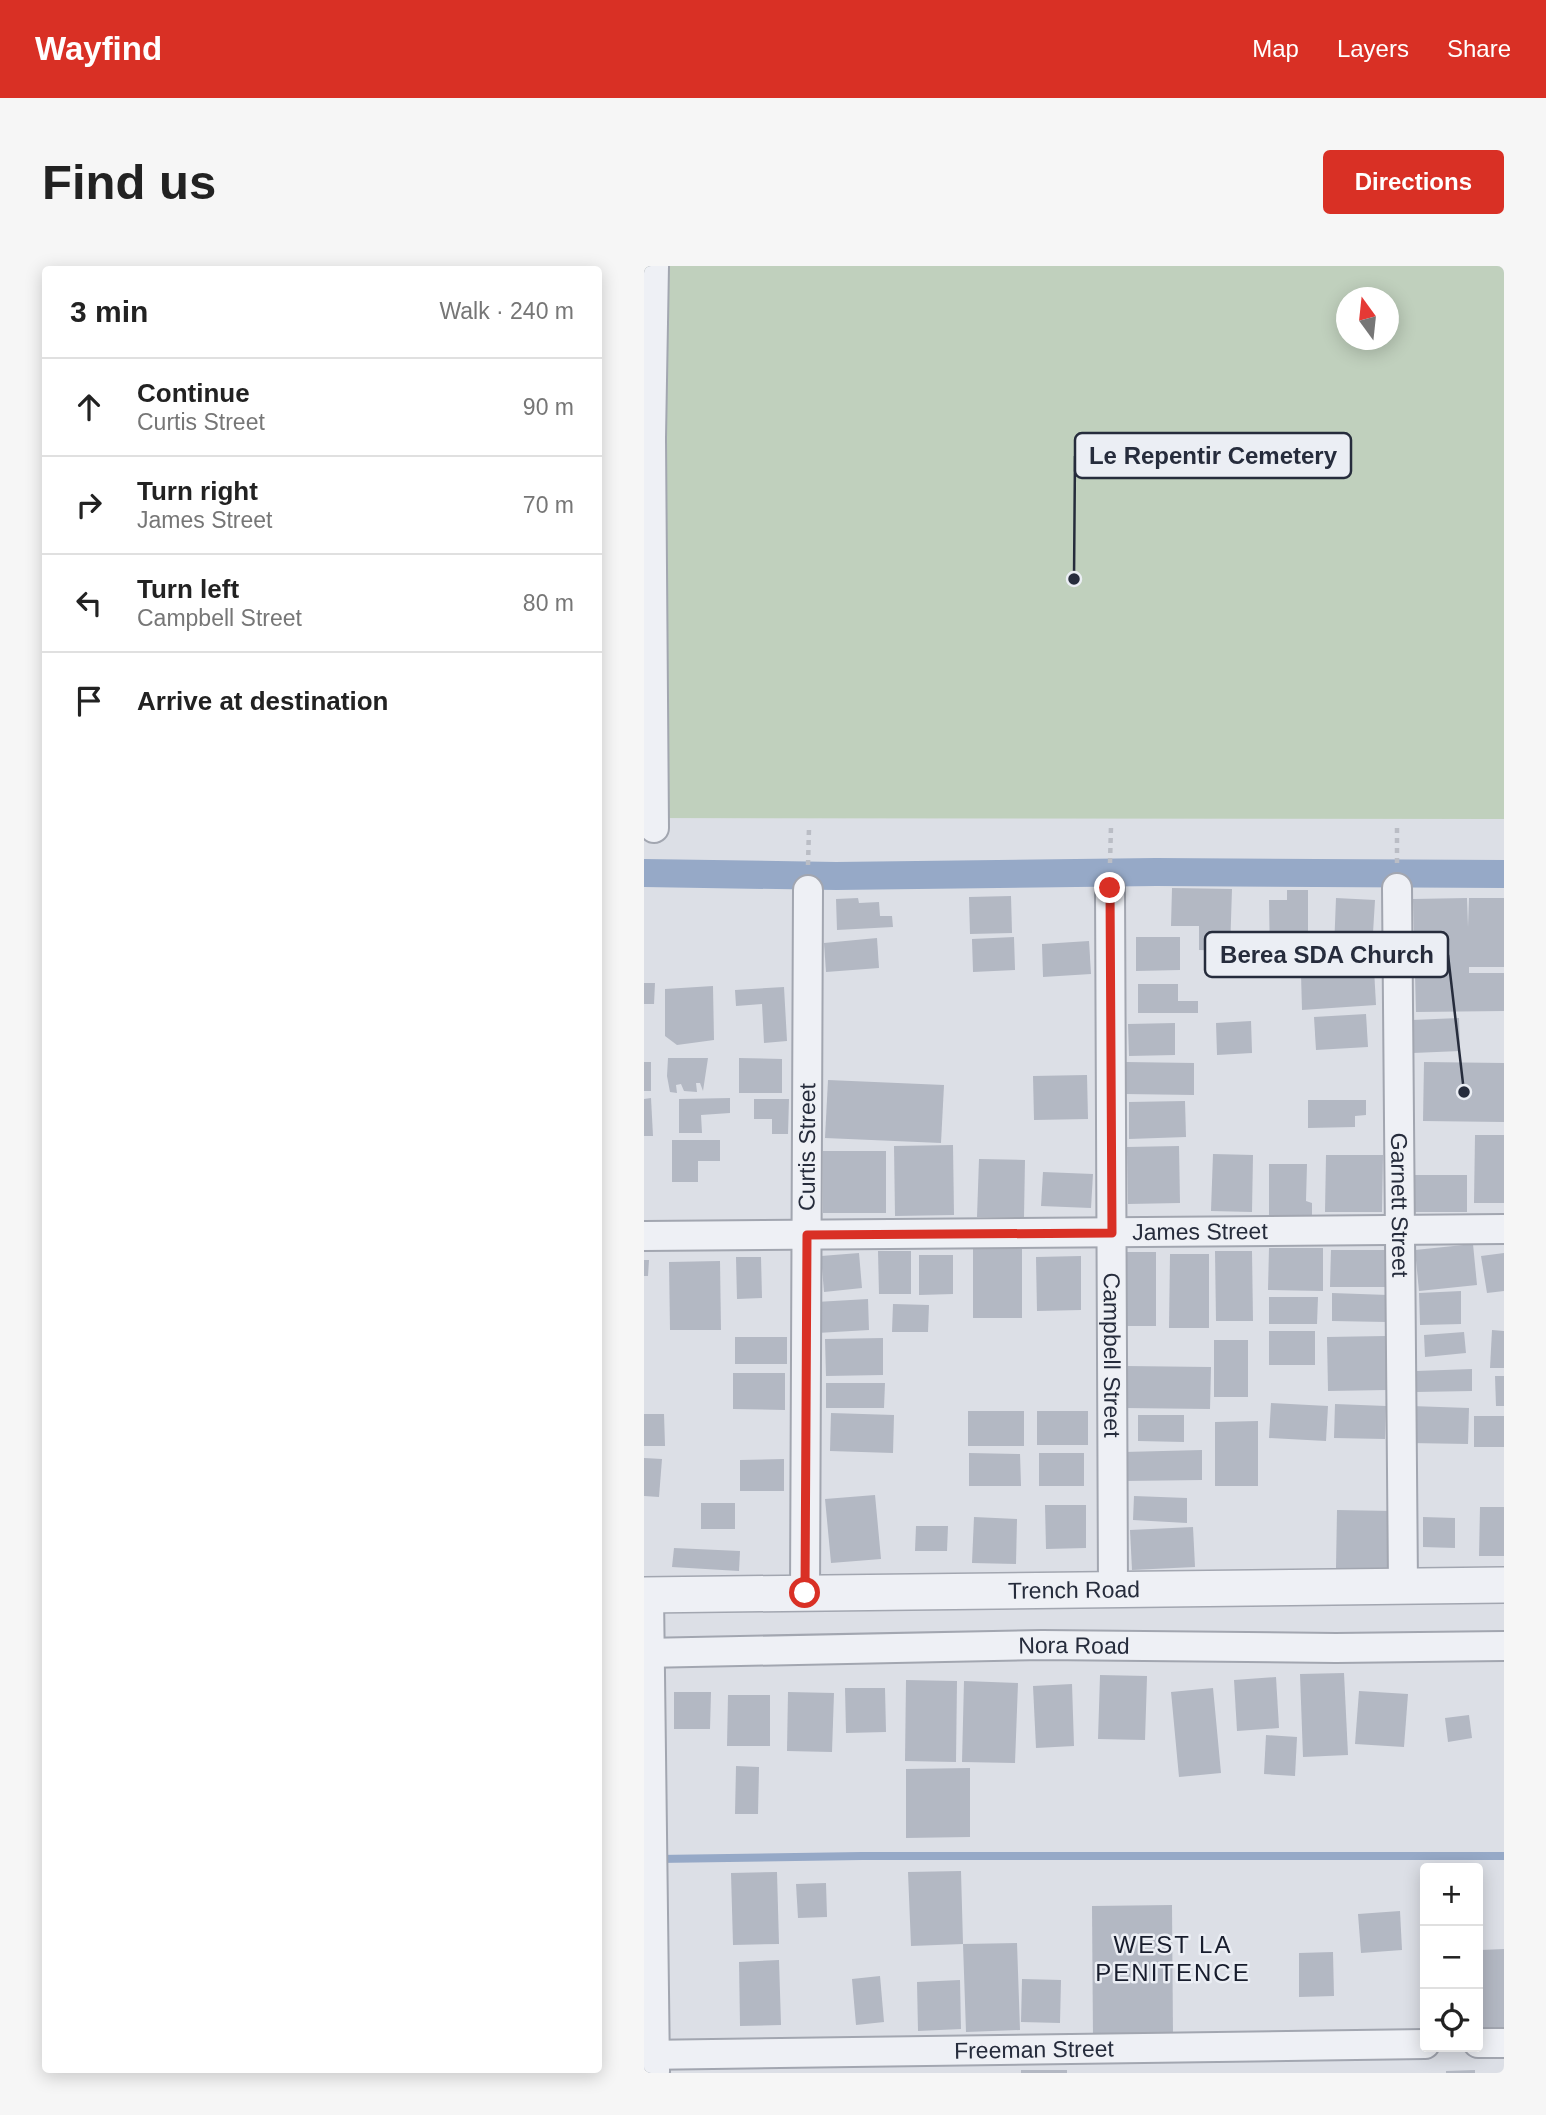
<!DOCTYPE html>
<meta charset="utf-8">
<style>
:root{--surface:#fff;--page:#f6f6f6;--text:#222;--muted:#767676;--line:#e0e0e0;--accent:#d93025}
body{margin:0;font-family:Helvetica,sans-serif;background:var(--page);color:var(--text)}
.controls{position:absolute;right:21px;bottom:21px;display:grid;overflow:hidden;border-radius:7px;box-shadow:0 4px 18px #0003}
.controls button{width:63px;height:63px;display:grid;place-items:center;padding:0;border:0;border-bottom:2px solid var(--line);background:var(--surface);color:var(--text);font:35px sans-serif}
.compass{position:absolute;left:692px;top:21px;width:63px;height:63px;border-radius:50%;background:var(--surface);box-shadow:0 4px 18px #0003;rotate:345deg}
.stop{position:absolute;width:21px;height:21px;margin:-16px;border:5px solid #d93025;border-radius:50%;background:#fff}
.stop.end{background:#d93025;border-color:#fff;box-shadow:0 2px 7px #0008}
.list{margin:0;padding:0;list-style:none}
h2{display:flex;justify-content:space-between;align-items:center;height:91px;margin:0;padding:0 28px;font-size:30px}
h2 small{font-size:23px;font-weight:400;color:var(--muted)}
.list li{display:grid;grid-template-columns:46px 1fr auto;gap:21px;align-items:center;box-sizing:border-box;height:98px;padding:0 28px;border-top:2px solid var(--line)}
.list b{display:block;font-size:26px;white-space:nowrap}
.list p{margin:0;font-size:23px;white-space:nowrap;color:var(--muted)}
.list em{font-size:23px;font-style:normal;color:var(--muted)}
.icon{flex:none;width:38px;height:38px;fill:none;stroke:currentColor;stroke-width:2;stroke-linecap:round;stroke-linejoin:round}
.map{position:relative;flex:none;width:860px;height:1807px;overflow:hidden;border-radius:7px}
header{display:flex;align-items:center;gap:42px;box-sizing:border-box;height:98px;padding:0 35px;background:var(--accent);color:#fff}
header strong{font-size:33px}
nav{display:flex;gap:38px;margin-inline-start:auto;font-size:24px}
.intro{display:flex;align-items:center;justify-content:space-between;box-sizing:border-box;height:168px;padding:0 42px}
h1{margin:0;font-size:49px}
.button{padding:18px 32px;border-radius:7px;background:var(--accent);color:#fff;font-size:24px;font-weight:700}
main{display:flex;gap:42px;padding:0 42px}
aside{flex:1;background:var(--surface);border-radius:7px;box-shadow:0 4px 18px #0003}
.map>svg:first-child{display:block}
.green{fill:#c0d0bd;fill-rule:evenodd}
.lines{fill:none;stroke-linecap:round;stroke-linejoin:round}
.stream{stroke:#96a9c7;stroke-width:8}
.canal{stroke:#96a9c7;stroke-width:28}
.building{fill:#b3b8c3}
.minor-casing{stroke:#a2a6b0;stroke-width:32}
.tertiary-casing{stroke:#a2a6b0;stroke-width:38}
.path{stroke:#babdc5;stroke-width:4.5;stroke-dasharray:5 5;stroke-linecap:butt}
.minor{stroke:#eef0f5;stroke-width:28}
.tertiary{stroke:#eef0f5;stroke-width:35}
.route{stroke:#d93025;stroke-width:9}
.labels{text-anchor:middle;stroke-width:5;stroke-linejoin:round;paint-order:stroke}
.street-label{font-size:23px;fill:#262c3c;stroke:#ebeef4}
.neighbourhood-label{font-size:24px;letter-spacing:2px;fill:#181d2d;stroke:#ebeef4}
.leader{fill:none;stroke:#262c3c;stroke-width:2.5}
.callout-dot{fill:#262c3c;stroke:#ebeef4;stroke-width:2.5}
.callout{fill:#ebeef4;stroke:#262c3c;stroke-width:2.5}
.callout-label{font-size:24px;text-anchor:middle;font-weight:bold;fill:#262c3c}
</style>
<header>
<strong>Wayfind</strong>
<nav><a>Map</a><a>Layers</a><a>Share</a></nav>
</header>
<div class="intro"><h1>Find us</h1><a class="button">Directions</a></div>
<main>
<aside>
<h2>3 min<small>Walk · 240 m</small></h2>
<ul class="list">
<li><svg class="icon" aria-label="ahead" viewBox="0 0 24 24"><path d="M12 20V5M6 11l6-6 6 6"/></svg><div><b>Continue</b><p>Curtis Street</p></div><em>90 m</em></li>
<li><svg class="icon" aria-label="right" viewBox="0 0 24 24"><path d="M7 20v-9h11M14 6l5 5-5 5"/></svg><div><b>Turn right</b><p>James Street</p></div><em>70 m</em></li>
<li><svg class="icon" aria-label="left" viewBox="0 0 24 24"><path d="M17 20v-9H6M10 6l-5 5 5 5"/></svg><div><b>Turn left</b><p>Campbell Street</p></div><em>80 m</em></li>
<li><svg class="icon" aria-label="arrive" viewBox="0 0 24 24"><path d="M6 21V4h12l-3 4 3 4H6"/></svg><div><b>Arrive at destination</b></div></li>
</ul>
</aside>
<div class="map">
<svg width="860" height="1807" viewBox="0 0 860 1807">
<rect width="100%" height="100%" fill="#dcdfe6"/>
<!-- green -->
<path class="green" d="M0,0H860V553L0,552ZM702,32H744V74H702Z"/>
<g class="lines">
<!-- stream -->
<path class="stream" d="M13,1593L218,1590H860"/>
<!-- canal -->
<path class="canal" d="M0,607L192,610L512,606L860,608"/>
</g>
<!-- building -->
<g class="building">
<path d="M528,622L588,623L586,685L555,684V660H527Z"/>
<path d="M643,624H664V695H626L625,634H643Z"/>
<path d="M367,630L368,667L326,668L325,631Z"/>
<path d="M214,632L215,637L235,636L236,650H248L249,661L193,664L192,633Z"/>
<path d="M692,632L731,634L729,667H718V684L690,683Z"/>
<path d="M823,632L824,661L825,632H860V701H825V707H860V745L772,746L769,633Z"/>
<path d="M370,671L371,704L329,706L328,673Z"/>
<path d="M492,671H536V704L492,705Z"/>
<path d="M233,672L235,702L182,706L180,677Z"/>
<path d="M445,675L447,708L399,711L398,678Z"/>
<path d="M730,703L732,739L658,744L657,708Z"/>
<path d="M0,717H11L10,738H0Z"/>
<path d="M494,718H534V735H554V747H494Z"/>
<path d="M69,720L70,774L33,779L21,770V723Z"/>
<path d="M140,721L143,775L120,777L118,738L92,740L91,724Z"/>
<path d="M722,748L724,781L672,784L670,751Z"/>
<path d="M815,752L816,785L769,787L768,754Z"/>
<path d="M607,755L608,787L573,789L572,757Z"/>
<path d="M531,757V789L485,790L484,758Z"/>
<path d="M24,792H64L59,825L56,817H52L53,826L40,825L37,818L32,819L33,827L26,826L23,810Z"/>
<path d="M95,792L138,793V827H95Z"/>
<rect x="0" y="796" width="7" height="29"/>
<path d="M482,796L550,797V829L481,828Z"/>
<path d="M780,796L860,797V856L779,855Z"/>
<path d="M443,809L444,853L390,854L389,810Z"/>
<path d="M184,814L300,819L297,877L181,872Z"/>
<path d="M7,832L9,870H0V833Z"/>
<path d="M86,832V847L57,849L58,867H35V833Z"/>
<path d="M110,833H145L144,868H128V853H110Z"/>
<path d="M664,834H722V849L711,850V861L664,862Z"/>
<path d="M541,835L542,871L485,873V836Z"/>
<path d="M831,869H860V937H830Z"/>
<path d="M28,874H76V895H54V916H28Z"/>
<path d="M309,879L310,949L251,950L250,880Z"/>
<path d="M535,880L536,937L484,938L483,881Z"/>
<rect x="179" y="885" width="63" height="62"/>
<path d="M569,888L609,889L608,946L567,945Z"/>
<path d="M682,889H739L738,946H681Z"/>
<path d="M335,893L381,894L380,951H333Z"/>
<path d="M625,898H663L662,935L668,937V951H625Z"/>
<path d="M399,906L449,908L447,942L397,940Z"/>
<path d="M765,909H823V946H766Z"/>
<path d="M829,978L833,1019L775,1025L771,984Z"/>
<path d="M625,982H679V1025L624,1024Z"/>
<rect x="329" y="983" width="49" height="69"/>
<path d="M687,984H744L743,1021H686Z"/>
<path d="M234,985H267V1028H235Z"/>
<path d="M571,985H608L609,1055H572Z"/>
<rect x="478" y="986" width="34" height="74"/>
<path d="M215,987L218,1022L180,1026L177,990Z"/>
<path d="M860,987V1025L843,1027L837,990Z"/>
<path d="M526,988H565V1062H525Z"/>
<path d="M275,989H309V1028L275,1029Z"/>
<path d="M437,990V1044L393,1045L392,991Z"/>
<path d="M92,991H117L118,1032L93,1033Z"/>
<path d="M0,994H5L4,1010H0Z"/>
<path d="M76,995L77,1064H26L25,996Z"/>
<path d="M817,1025V1058L776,1059L775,1027Z"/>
<path d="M688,1027L744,1029L743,1056L688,1055Z"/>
<path d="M625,1031H674L673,1058H625Z"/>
<path d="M224,1033L225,1064L173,1067L172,1036Z"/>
<path d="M249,1038L285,1039L284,1066H248Z"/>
<path d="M848,1064L860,1065V1102H846Z"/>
<rect x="625" y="1065" width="46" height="34"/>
<path d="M820,1066L822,1087L781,1091L780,1069Z"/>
<path d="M742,1070L743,1124L684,1125L683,1071Z"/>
<rect x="91" y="1071" width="52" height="27"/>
<path d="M239,1072V1109L182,1110L181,1073Z"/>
<rect x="570" y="1074" width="34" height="57"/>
<path d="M482,1100L567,1101L566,1143L481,1142Z"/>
<path d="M828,1103V1125L772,1126V1105Z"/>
<path d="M89,1107H141V1144L89,1143Z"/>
<path d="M851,1110H860V1140H852Z"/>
<path d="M182,1117H241L240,1142H182Z"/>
<path d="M627,1137L684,1140L682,1175L625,1172Z"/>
<path d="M691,1138L742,1140L741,1173L690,1172Z"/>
<path d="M767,1140L825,1142L824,1178L766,1177Z"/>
<rect x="324" y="1145" width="56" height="35"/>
<rect x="393" y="1145" width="51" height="34"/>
<path d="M187,1147L250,1149L249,1187L186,1185Z"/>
<path d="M0,1148H20L21,1180H0Z"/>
<path d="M494,1149H540V1176L494,1175Z"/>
<rect x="830" y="1150" width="30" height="31"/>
<path d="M614,1155V1220H571V1156Z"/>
<path d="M558,1184V1214L480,1215V1186Z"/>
<path d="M325,1187L376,1188L377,1220H325Z"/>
<rect x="395" y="1187" width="45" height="33"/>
<path d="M0,1192L18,1193L15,1231L0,1230Z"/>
<path d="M140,1193V1225H96V1194Z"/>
<path d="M231,1229L237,1293L187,1297L181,1233Z"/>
<path d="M490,1230L543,1232V1257L489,1254Z"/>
<rect x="57" y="1237" width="34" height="26"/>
<path d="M401,1239H442V1282L402,1283Z"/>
<path d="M836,1241H860V1290H835Z"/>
<path d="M693,1244L749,1245L747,1303L692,1302Z"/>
<path d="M330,1251L373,1253L372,1298L328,1297Z"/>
<path d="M779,1251L811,1252V1282L779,1281Z"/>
<path d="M272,1260H304L303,1285H271Z"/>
<path d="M549,1261L551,1301L488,1304L486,1264Z"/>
<path d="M30,1282L96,1285L95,1305L28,1301Z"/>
<path d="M700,1407L704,1489L659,1491L656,1408Z"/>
<path d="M456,1409L503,1410L501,1474L454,1473Z"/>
<path d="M632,1411L635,1462L593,1465L590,1414Z"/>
<path d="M262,1414L313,1415L312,1496L261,1495Z"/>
<path d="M320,1415L374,1417L371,1497L318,1496Z"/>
<path d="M428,1418L430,1480L392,1482L389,1420Z"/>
<path d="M201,1422H241L242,1466L202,1467Z"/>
<path d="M569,1422L577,1507L535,1511L527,1426Z"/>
<path d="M715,1425L764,1428L760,1481L711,1478Z"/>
<path d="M30,1426H67L66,1463H30Z"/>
<path d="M144,1426L190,1427L188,1486L143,1485Z"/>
<path d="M84,1429H126V1480H83Z"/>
<path d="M825,1449L828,1472L804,1476L801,1452Z"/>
<path d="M622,1469L653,1471L651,1510L620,1508Z"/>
<path d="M92,1500L115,1501L114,1548H91Z"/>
<path d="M326,1502V1571L262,1572V1503Z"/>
<path d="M317,1605L319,1678L373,1677L376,1764L322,1766L319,1678L267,1680L264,1606Z"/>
<path d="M133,1606L135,1678L89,1679L87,1607Z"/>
<path d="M182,1617L183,1651L154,1652L152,1618Z"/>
<path d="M528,1639L529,1772L449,1773L448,1640Z"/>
<path d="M756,1645L758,1684L717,1687L714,1648Z"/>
<path d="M860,1683V1764H839L837,1684Z"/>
<path d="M689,1686L690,1730L655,1731V1687Z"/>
<path d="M135,1694L137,1759L96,1760L95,1696Z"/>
<path d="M236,1710L240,1756L212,1759L208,1713Z"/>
<path d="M378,1713L417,1714L416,1757L377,1756Z"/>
<path d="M316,1714L317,1763L274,1765L273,1716Z"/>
<rect x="377" y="1804" width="46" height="3"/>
<path d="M831,1804V1807H802V1805Z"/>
</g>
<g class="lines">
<!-- minor casing -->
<g class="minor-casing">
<g id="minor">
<path d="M10,562L7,172L10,0"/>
<path id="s1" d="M466,622L469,1323"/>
<path id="s2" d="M753,622L759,1320"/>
<path id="s3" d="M0,970L860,963"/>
<path id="s4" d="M161,1327L164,624"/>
<path d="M5,1329L11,1805"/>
<path id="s5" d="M0,1387L398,1379L692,1382L860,1380"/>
<path d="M834,1777H860"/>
<path id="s6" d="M0,1789L781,1778"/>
</g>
</g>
<!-- tertiary casing -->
<g class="tertiary-casing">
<g id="tertiary">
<path id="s7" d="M0,1329L860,1319"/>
</g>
</g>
<!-- path -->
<g class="path">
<path d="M466,597L467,560"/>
<path d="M753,597V559"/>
<path d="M164,599L165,562"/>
</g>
<!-- minor -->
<use href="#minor" class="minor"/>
<!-- tertiary -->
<use href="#tertiary" class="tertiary"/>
</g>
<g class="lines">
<!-- route -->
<path class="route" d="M161,1327L163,969L468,967L466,622"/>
</g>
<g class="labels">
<!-- street labels -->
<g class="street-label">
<text dy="8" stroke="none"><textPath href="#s4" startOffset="446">Curtis Street</textPath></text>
<text dy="8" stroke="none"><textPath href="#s2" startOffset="317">Garnett Street</textPath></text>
<text dy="8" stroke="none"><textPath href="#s3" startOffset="556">James Street</textPath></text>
<text dy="8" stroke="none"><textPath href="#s1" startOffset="467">Campbell Street</textPath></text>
<text dy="8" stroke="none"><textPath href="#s7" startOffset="430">Trench Road</textPath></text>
<text dy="8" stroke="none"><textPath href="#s5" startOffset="430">Nora Road</textPath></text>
<text dy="8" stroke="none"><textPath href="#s6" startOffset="390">Freeman Street</textPath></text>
</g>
<!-- neighbourhood labels -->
<g class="neighbourhood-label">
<text x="529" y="1687">WEST LA<tspan x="529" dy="28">PENITENCE</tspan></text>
</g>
</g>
<!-- callouts -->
<path class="leader" d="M430 313L431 190M820 826L804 689"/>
<g class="callout-dot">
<circle cx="430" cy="313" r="7"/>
<circle cx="820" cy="826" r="7"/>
</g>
<g class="callout">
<rect x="431" y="167" width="276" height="45" rx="7"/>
<rect x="561" y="666" width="243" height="45" rx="7"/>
</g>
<g class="callout-label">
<text x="569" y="198">Le Repentir Cemetery</text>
<text x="683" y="697">Berea SDA Church</text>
</g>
</svg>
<div class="controls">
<button>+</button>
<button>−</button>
<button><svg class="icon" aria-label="locate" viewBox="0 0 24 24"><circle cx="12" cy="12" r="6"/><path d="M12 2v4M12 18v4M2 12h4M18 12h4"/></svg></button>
</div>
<svg class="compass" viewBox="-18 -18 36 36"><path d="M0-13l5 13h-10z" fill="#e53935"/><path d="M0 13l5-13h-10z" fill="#767676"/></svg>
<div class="stop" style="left:161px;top:1327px"></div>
<div class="stop end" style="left:466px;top:622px"></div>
</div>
</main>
